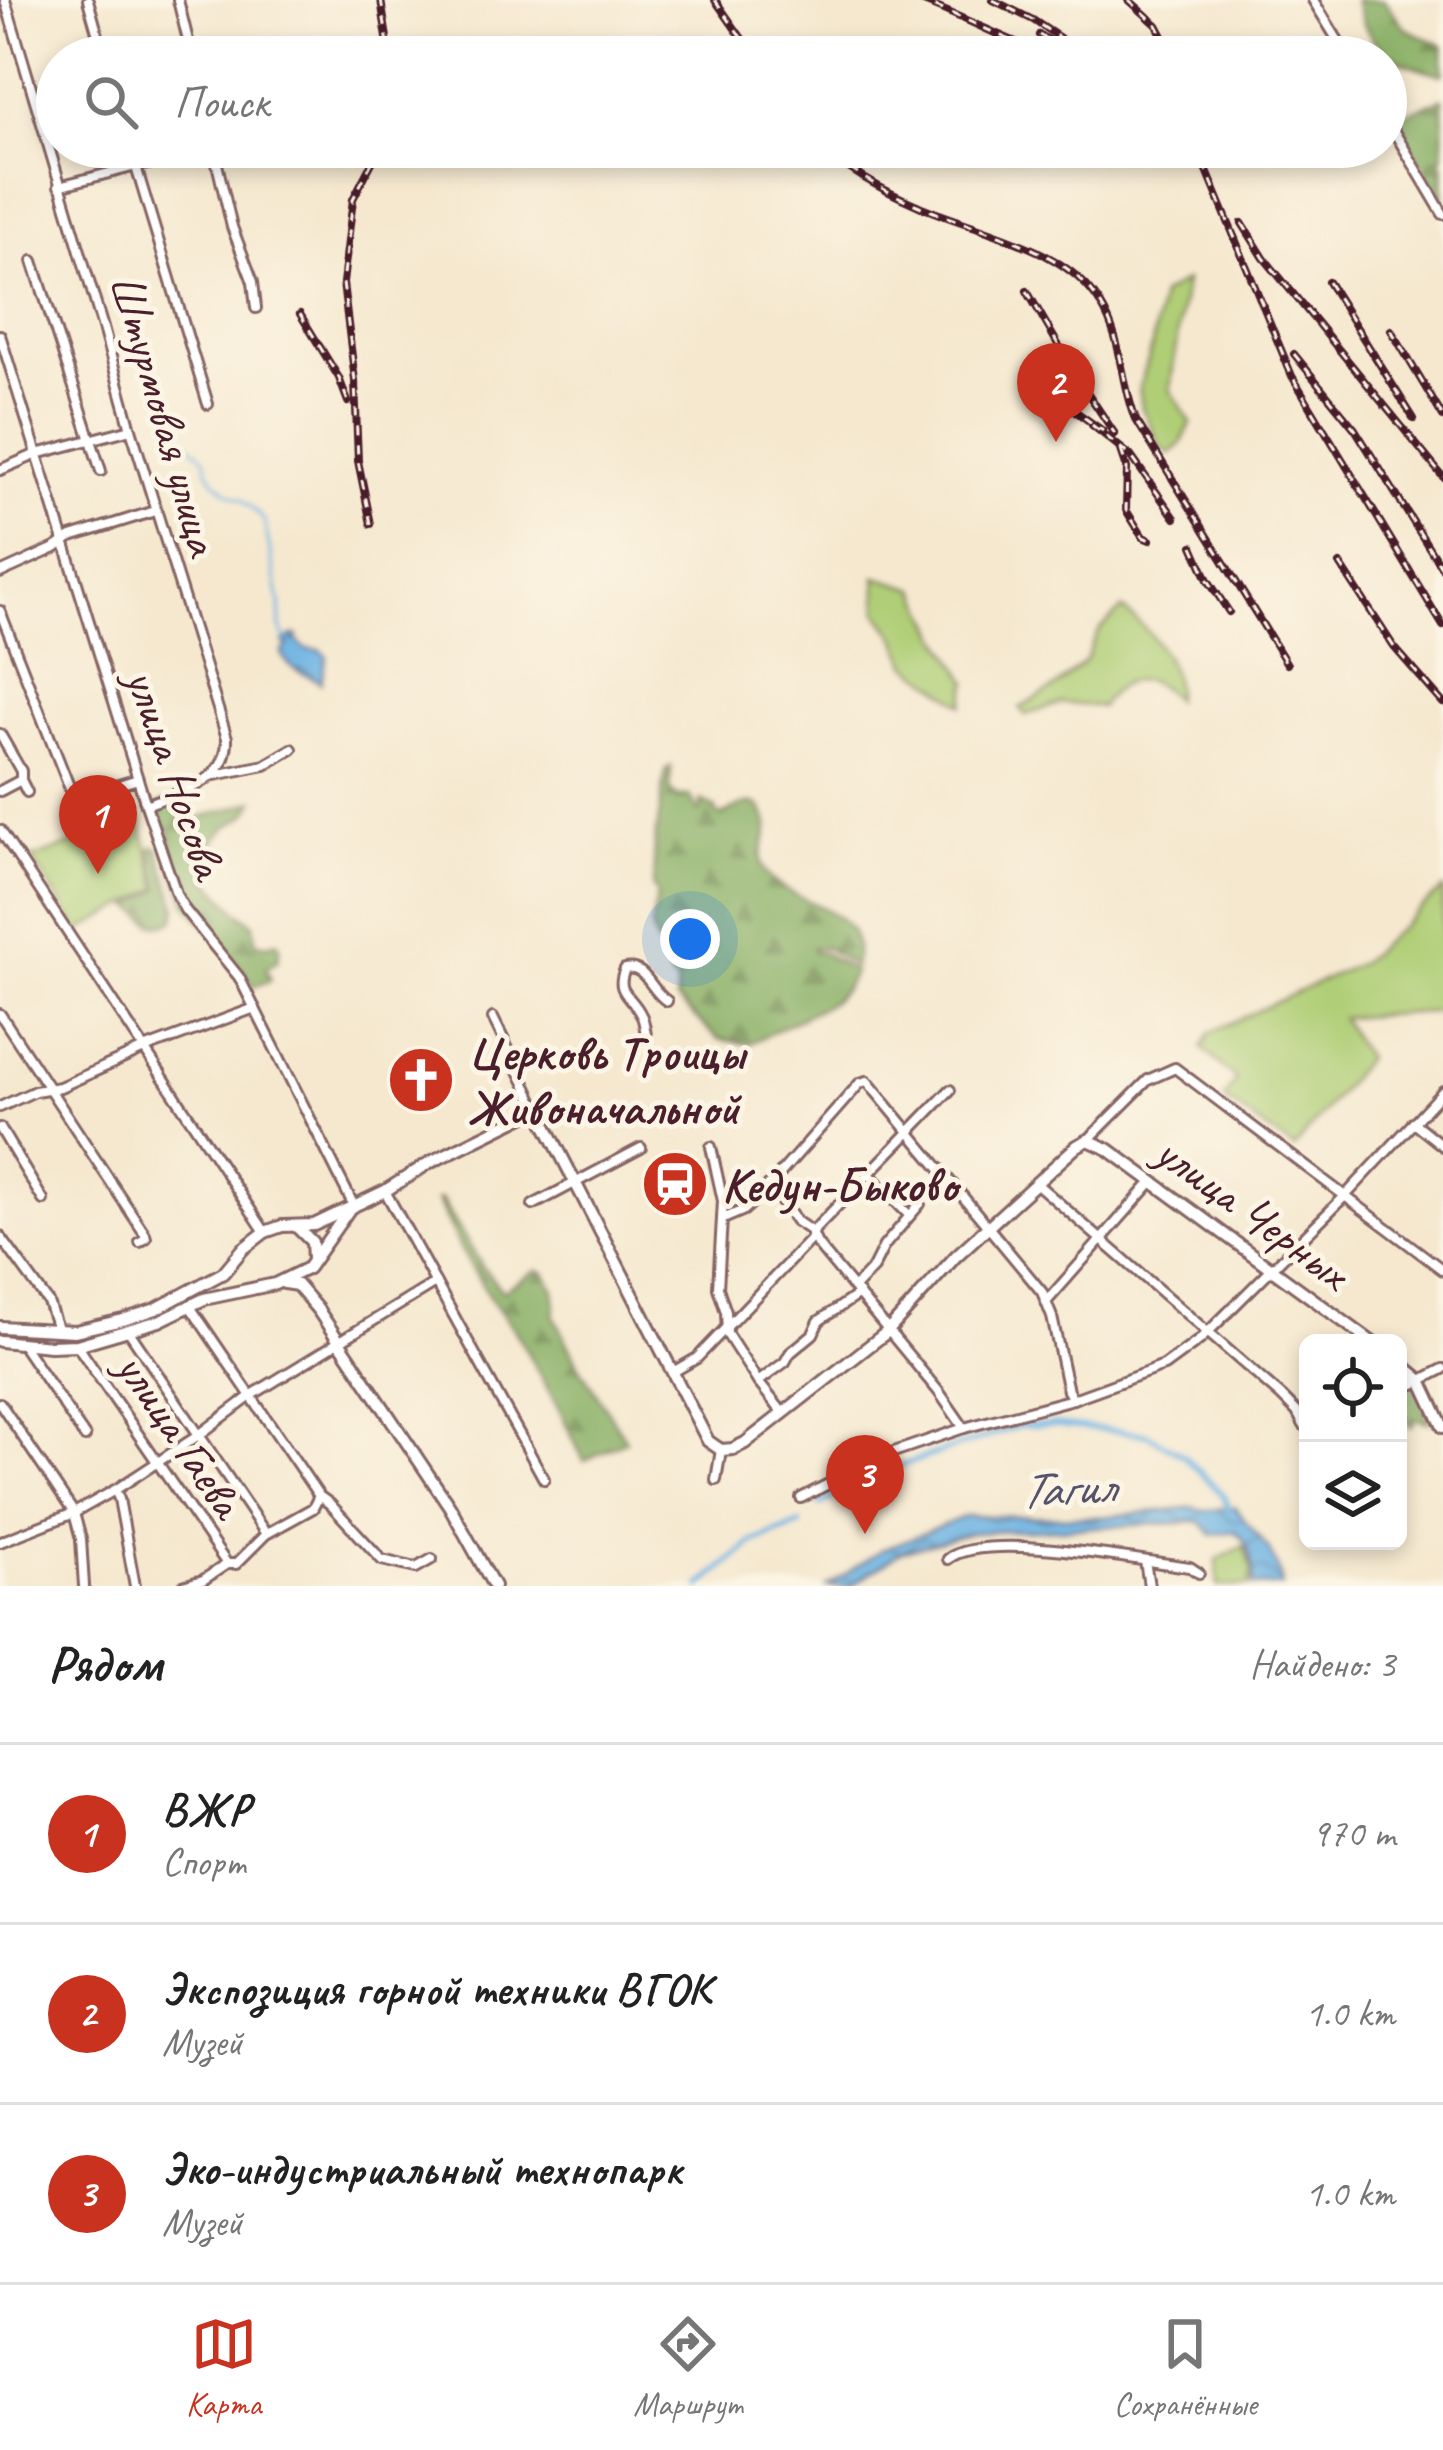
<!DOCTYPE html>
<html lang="ru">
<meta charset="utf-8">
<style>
:root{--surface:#fff;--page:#f2f2f2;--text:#222;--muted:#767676;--line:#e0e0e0;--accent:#c8321e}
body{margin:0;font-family:Caveat,sans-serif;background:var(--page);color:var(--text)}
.controls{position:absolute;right:36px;bottom:36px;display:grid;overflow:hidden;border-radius:18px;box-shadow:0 6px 18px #0003}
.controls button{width:108px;height:108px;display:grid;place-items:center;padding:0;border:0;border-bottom:3px solid var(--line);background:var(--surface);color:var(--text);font:60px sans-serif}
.you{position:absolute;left:690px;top:939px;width:42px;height:42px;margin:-30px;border:9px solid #fff;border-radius:50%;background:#1a73e8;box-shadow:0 0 0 18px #1a73e833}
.badge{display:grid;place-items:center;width:78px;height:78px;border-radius:50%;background:var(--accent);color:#fff;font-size:39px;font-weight:700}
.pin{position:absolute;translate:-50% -99px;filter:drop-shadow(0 3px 6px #0008)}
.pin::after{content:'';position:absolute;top:63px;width:42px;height:36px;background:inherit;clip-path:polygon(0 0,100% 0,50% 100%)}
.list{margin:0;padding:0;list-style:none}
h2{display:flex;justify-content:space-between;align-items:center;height:156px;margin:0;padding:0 48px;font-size:51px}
h2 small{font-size:39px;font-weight:400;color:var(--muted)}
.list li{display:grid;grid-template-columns:78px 1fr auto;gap:36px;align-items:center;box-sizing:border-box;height:180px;padding:0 48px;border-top:3px solid var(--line)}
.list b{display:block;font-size:45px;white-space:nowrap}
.list p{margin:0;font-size:39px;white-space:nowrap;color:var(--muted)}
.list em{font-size:39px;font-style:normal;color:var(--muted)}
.icon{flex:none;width:66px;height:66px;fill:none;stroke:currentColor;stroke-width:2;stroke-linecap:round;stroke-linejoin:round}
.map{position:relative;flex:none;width:1443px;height:1586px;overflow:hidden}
.search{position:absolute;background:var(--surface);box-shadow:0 6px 18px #0003;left:36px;right:36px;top:36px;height:132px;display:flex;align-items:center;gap:30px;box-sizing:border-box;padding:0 42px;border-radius:66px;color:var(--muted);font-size:45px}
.sheet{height:696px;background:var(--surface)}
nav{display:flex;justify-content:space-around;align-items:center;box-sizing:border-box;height:168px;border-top:3px solid var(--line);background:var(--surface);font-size:33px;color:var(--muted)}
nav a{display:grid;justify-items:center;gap:6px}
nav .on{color:var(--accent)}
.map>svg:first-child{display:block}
.grass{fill:#afce76;stroke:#7c7650;stroke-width:3}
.forest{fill:url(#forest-firs);stroke:#6a6849;stroke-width:3}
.water{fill:url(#water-waves);stroke:#5c6987;stroke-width:3}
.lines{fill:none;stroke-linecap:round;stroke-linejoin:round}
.stream{stroke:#6db3e3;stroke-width:3}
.canal{stroke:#6db3e3;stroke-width:6}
.minor-casing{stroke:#866564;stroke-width:14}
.major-casing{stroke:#866564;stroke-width:16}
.minor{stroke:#fff;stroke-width:8}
.major{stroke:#fff;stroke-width:10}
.rail-casing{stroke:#4a1f2b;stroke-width:8}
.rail{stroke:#fcf5e5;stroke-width:3;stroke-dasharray:9;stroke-linecap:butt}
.labels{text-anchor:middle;stroke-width:10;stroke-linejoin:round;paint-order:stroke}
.street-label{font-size:48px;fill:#4a1f2b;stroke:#fcf5e5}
.poi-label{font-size:48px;font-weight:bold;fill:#4a1f2b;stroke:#fcf5e5;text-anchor:start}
.water-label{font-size:51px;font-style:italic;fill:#56536b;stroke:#fcf5e5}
</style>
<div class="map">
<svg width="1443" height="1586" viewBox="0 0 1443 1586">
<defs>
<pattern id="forest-firs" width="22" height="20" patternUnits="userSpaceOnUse" patternTransform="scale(3)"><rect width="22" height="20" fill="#8bb167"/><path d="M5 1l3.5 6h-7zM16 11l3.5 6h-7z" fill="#748f55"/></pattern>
<pattern id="water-waves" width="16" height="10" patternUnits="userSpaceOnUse" patternTransform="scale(3)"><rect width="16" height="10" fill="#6db3e3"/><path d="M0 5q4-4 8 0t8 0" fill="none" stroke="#5c91b8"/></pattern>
</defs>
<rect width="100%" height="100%" fill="#fcf5e5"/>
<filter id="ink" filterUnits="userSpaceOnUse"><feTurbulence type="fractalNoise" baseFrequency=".00833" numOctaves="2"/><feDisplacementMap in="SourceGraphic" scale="24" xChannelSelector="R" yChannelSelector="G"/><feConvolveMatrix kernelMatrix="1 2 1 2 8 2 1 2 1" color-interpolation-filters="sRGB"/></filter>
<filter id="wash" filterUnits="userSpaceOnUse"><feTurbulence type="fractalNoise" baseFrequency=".004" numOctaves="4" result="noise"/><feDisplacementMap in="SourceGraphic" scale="48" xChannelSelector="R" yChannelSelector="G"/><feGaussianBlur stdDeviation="2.7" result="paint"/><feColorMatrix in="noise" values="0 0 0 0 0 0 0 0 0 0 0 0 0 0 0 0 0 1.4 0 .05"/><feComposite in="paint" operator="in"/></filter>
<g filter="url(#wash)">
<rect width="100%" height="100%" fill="#f5e8cf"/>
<!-- grass -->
<g class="grass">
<path d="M1185,281L1170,389L1191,423L1181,444L1170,454L1161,447L1142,408L1139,388L1151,351L1161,295Z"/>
<path d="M876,577L917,589L938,634L968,681L963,705L908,664L897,638L878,612Z"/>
<path d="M1122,609C1148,627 1181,666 1174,700C1149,670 1120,675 1101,707L1062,703L1025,715L1020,708L1053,689L1085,661L1099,631Z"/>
<path d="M140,820L159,888L79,931L32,859Z"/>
<path d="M1443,889V1011L1341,1018L1366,1059L1294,1149L1224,1099L1236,1079L1202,1048L1210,1033L1360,963Z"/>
<path d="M1244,1546L1252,1571L1249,1586H1218L1217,1560Z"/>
</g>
<!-- forest -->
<g class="forest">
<path d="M1355,0H1384L1405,28L1443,46V75C1393,61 1371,54 1355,0Z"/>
<path d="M1386,90L1403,115L1443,98V154L1440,158L1443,165V199L1386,104Z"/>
<path d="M671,767L670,791L678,797H690L698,811L701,809V801L715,808L717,814L721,816C734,810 746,799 760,806C762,810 767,819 768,824C770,844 750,858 770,878C798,906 871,909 854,966L825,947L812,948L814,952L823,953L854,971L845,988L831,1002L749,1044L718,1039L676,1000L677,983L671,978L651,928L657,894L653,887L655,844L666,770Z"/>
<path d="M170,800L183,823L255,801C246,821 240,816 225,829C210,841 209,859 206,877L235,909L254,924L256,943L267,945L277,942L280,947L278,960L266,968L271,980L253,987L244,971L186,902L167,850L172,838L167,827L156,820V806Z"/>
<path d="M153,847L158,848L177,907L175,919C152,933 149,918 131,906L160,889L150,850Z"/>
<path d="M437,1200H441L484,1269L502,1291L537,1270L545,1273L554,1290L556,1305L554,1315L579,1366L626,1440L584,1461L558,1407L514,1329L490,1298L460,1248Z"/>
<path d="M1414,1387L1429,1422L1413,1419V1426L1410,1427L1398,1400V1390Z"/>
</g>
<!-- water -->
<g class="water">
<path d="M294,635L298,636L296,640L306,649L321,650L327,656L321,683C308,673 289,673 282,653L287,646L284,642Z"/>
<path d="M1195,1507C1207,1514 1221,1507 1235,1507C1256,1538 1276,1546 1282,1586H1253C1255,1568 1250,1542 1235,1531L1212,1535L1200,1522L970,1533L901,1552L851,1586H828L881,1550L966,1516L1102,1517Z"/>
</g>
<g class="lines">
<!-- stream -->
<path class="stream" d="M173,419L177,432L205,458L208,470L215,481L230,494L242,499L264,520L280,603L281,628L287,642"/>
<!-- canal -->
<g class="canal">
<path d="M820,1504L891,1469L1020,1426L1055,1425L1147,1434L1184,1456L1222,1494L1230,1511"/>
<path d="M701,1586L753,1542L800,1524"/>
</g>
</g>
</g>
<g filter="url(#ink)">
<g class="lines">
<!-- minor casing -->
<g class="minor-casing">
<g id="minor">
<path d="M5,0L103,328L131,429L227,738C228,784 182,790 146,805"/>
<path d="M88,0L104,57"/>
<path d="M178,0L192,57"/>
<path d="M1313,0L1348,57"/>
<path d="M1386,118L1443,214"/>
<path d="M130,147L208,404"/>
<path d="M213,147L232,227L253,282L256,308"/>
<path d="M59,186L136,166L214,153"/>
<path d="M33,261L101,471"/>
<path d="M0,335L146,805L177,896L185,910L239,977L353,1204"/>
<path d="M0,470L37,454L131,429"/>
<path d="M0,573L55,548L71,537L155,511"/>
<path d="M0,611L85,827"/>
<path d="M0,734L21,771V780L27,792"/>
<path d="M215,775L265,765L292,749"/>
<path d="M0,791L21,780"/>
<path d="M74,799L138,779"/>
<path d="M0,830L265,1232"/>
<path d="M0,1014L145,1234L146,1238L140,1242"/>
<path d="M493,1018L539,1112"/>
<path d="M646,1035C645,1030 644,1019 641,1015C632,995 614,993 625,969C647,965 650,991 667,1001"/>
<path d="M0,1107L35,1091L60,1087L144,1049L255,1008"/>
<path d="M1413,1122L1443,1146"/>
<path d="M0,1128L43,1200"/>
<path d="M1089,1139L1148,1080L1175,1068L1443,1270"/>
<path d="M711,1147L723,1201L718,1288L726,1312L727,1334L758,1382L783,1413"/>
<path d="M868,1173L909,1215"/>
<path d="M1037,1184L1281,1396L1297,1412L1304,1425L1308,1423"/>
<path d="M769,1185L796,1221L811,1231L817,1244L939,1392L964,1428"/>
<path d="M385,1191L544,1479"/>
<path d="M533,1205L641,1148"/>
<path d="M723,1219L744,1210L763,1193L860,1083L867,1081L1042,1292L1052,1317L1068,1391L1073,1399"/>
<path d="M0,1236L48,1302L58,1331"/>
<path d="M854,1288L873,1268L884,1246L920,1204"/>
<path d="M1047,1301L1152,1182"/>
<path d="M189,1305L319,1496L330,1504L382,1560L416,1568L432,1559"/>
<path d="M128,1330L266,1534"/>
<path d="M22,1344L85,1437"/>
<path d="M77,1345L227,1564"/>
<path d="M673,1372L697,1358L810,1240L815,1229L950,1090"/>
<path d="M758,1382L785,1362L790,1353L813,1334L819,1321L859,1294"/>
<path d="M1398,1387L1414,1384L1443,1369"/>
<path d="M0,1403L74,1513L81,1539L84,1586"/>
<path d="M716,1480L721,1450"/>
<path d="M115,1490L119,1499L135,1586"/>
<path d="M801,1498L885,1455L964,1428L1073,1399L1164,1366L1201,1339L1346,1195L1443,1091"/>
<path d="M0,1542L74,1513L115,1490L199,1435L252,1395L435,1283"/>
<path d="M948,1559C984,1530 1140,1561 1190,1567L1199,1573"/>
<path d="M1145,1561L1149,1586"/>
<path d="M183,1586L203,1580L227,1564H236L266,1534L313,1508L319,1496"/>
</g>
</g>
<!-- major casing -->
<g class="major-casing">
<g id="major">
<path d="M297,1227L312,1242L313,1259"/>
<path d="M284,1283L297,1285L318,1310L450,1507L494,1586"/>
<path d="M0,1327L75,1331L123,1320L156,1309L223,1273L243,1249L265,1232L282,1226L314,1225L385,1191L429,1163L528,1114L539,1112L708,1441L721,1450L733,1449L745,1443L887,1332L956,1256L1077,1146L1088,1140L1108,1149L1373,1343"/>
<path d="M0,1341L50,1346L77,1345L159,1321L204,1299L275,1284L308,1268L348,1211"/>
<path d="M1398,1361L1421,1380L1443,1427"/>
</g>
</g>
<!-- minor -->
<use href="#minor" class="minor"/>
<!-- major -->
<use href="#major" class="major"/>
<!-- rail casing -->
<g class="rail-casing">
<g id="rail">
<path d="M381,0L390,57"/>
<path d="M715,0L755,57"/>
<path d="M918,0C964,17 1006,40 1052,57"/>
<path d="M993,0L1033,20L1060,38"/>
<path d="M1129,0L1157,25L1174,57"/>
<path d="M1039,35L1082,57"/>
<path d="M822,147C849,171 884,191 917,205C977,232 1066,245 1101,305C1123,341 1121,382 1136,420L1287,664"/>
<path d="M1197,147L1292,376L1443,626"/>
<path d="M1242,223L1264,258L1443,477"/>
<path d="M1328,282L1414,419"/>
<path d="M1027,291L1077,377L1115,434"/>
<path d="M300,314L339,378L348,402"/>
<path d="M1391,330L1443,417"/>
<path d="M1294,354L1355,429L1443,570"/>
<path d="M1051,375L1075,411L1103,431"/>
<path d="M1092,425L1131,456L1175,518"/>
<path d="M1121,450L1127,468L1126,510L1143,537L1150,540"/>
<path d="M371,524L358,461L355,381L343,283L353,199L380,147"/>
<path d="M1193,546L1208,580L1229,612"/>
<path d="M1340,564L1394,647L1443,703"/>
</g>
</g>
<!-- rail -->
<use href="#rail" class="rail"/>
</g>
</g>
<!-- icons -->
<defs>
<g id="church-disc" transform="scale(3.45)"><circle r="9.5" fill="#c8321e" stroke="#fcf5e5"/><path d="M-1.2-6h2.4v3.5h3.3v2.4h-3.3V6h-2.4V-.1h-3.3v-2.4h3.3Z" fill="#fff"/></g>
<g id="station-disc" transform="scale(3.45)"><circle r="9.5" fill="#c8321e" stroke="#fcf5e5"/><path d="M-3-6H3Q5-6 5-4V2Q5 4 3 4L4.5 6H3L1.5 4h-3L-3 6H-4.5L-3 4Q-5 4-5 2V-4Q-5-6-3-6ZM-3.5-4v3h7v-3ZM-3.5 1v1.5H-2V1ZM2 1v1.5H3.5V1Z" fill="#fff"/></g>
</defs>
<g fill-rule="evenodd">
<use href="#church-disc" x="421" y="1080"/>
<use href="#station-disc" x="675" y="1184"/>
</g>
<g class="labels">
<!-- street labels -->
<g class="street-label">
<text transform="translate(166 414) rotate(74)" y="17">Штурмовая улица</text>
<text transform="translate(177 773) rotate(71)" y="17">улица Носова</text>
<text transform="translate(1253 1211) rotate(36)" y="17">улица Черных</text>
<text transform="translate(181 1434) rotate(56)" y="17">улица Гаева</text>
</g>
<!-- poi labels -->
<g class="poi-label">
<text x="468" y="1069">Церковь Троицы<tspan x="468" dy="55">Живоначальной</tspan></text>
<text x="722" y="1201">Кедун-Быково</text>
</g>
<!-- water labels -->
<g class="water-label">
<text transform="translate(1066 1487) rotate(-3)" y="18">Тагил</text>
</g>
</g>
</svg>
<div class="controls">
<button><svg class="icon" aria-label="locate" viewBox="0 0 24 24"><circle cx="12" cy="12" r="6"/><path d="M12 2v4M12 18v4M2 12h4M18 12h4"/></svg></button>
<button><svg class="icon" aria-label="layers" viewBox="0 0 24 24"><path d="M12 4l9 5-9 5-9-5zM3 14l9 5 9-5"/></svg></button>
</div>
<div class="you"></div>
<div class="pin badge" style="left:98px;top:874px">1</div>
<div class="pin badge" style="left:1056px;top:442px">2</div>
<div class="pin badge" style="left:865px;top:1534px">3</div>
<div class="search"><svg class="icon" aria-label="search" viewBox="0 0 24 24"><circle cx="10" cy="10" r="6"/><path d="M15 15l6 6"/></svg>Поиск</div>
</div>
<section class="sheet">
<h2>Рядом<small>Найдено: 3</small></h2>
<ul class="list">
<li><span class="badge">1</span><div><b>ВЖР</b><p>Спорт</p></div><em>970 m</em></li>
<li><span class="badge">2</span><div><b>Экспозиция горной техники ВГОК</b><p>Музей</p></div><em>1.0 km</em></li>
<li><span class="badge">3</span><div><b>Эко-индустриальный технопарк</b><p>Музей</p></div><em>1.0 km</em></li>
</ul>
</section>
<nav>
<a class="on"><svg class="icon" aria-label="map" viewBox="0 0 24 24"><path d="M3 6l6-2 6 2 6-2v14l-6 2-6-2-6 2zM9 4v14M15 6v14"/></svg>Карта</a>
<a><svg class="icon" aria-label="directions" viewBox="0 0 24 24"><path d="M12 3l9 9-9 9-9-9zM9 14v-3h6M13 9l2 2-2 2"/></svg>Маршрут</a>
<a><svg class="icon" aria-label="saved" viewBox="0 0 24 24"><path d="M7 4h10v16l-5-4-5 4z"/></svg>Сохранённые</a>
</nav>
